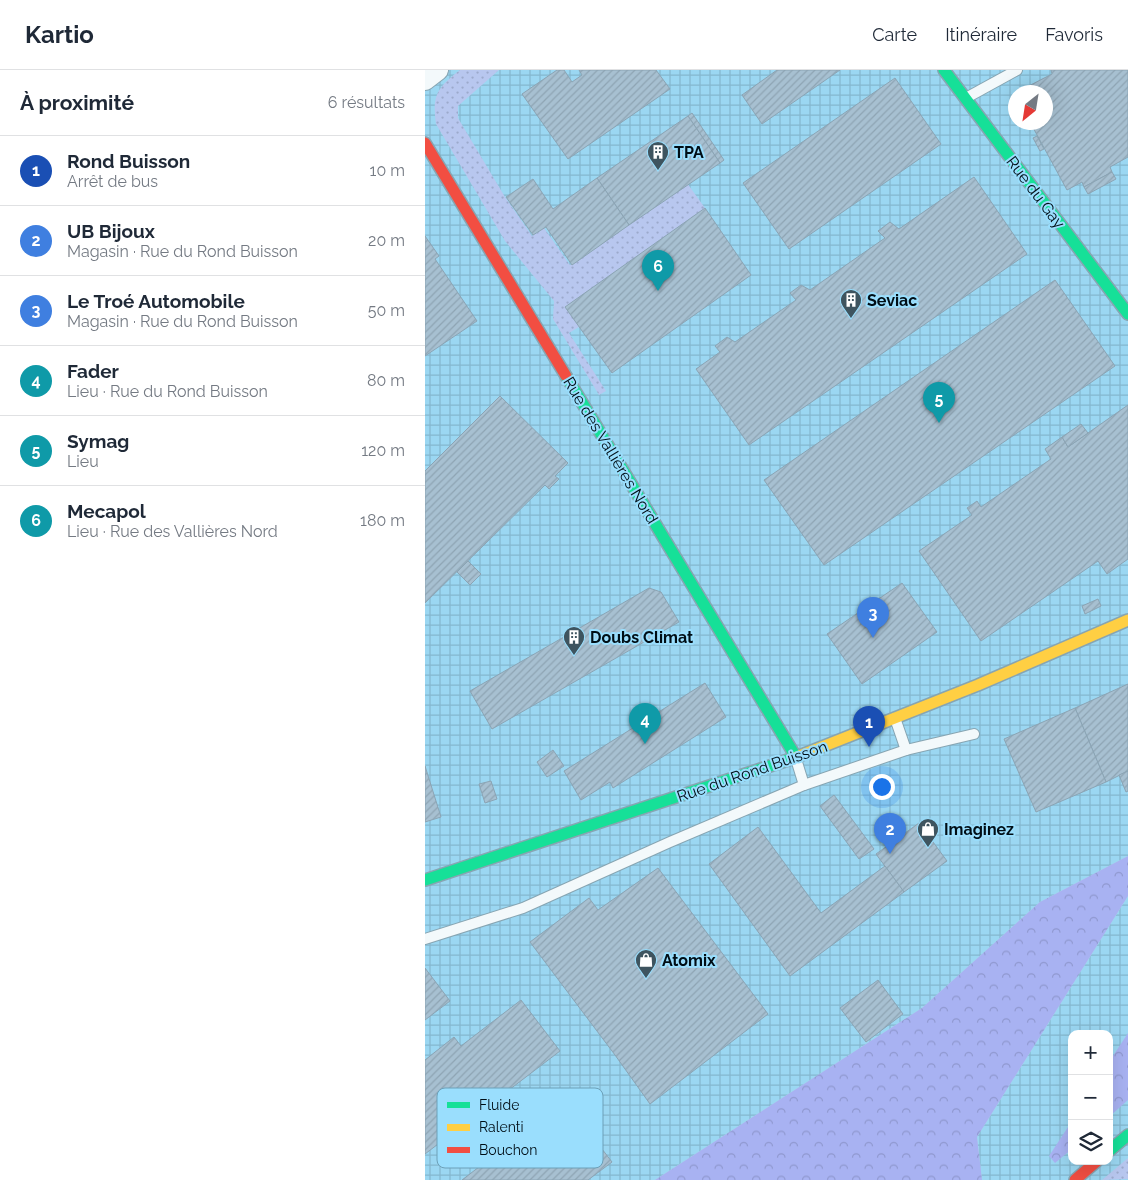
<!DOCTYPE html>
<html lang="fr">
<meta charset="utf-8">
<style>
:root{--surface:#fff;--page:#f6f6f7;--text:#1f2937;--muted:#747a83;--line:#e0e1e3;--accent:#b45309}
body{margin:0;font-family:Raleway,sans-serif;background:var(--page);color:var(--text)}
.controls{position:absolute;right:15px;bottom:15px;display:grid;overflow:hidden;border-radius:10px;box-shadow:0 5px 20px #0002}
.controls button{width:45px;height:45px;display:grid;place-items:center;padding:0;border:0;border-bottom:1px solid var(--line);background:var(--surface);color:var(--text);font:25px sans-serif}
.compass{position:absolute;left:583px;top:15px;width:45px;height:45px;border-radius:50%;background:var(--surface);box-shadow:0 5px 20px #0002;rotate:210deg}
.you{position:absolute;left:456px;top:716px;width:18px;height:18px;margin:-12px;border:4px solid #fff;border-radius:50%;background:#1a73e8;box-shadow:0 0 0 8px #1a73e833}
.badge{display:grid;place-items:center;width:32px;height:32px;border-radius:50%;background:var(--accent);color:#fff;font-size:16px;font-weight:700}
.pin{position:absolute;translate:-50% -41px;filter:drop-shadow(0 1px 2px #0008)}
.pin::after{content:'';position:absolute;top:26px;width:18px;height:15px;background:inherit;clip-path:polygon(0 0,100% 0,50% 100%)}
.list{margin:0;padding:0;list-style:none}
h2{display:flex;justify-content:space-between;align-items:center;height:65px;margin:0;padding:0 20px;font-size:21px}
h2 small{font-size:16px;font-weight:400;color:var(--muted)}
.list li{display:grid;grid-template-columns:32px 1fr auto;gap:15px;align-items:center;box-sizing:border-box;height:70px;padding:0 20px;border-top:1px solid var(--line)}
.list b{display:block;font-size:19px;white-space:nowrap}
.list p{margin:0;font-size:16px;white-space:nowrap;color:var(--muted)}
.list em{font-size:16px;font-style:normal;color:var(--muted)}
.icon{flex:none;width:28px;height:28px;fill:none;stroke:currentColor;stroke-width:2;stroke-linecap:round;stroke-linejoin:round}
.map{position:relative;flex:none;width:703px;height:1110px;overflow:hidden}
header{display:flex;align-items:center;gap:30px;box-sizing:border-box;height:70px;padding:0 25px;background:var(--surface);border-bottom:1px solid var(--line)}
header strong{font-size:24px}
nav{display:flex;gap:28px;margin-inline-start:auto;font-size:18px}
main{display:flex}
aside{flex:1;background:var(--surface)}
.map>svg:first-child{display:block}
.industrial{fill:url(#industrial-grid);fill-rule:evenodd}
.grass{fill:url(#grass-dots)}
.forest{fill:url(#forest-crowns)}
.building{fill:url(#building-hatch);stroke:#8ba4b4}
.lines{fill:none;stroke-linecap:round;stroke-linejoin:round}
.lane-casing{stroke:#87a5b2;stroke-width:12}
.street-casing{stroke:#87a5b2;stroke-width:22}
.fast-casing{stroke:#87a5b2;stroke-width:14}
.slow-casing{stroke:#87a5b2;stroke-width:14}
.jam-casing{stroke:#87a5b2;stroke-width:14}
.lane{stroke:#f3f9fb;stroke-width:10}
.street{stroke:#f3f9fb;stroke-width:20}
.fast{stroke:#16e098;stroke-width:11}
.slow{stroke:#ffcf43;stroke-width:11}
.jam{stroke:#f24e42;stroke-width:11}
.labels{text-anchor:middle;stroke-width:4;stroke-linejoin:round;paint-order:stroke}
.poi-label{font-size:16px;font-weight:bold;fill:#000e16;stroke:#9adefd;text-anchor:start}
.street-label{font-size:16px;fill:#000e16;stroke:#9adefd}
.key{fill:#9adefd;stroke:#6ca0b8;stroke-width:1}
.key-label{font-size:14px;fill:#000e16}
</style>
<header>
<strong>Kartio</strong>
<nav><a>Carte</a><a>Itinéraire</a><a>Favoris</a></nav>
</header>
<main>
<aside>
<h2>À proximité<small>6 résultats</small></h2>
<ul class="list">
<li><span class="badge" style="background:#1a4fb4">1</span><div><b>Rond Buisson</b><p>Arrêt de bus</p></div><em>10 m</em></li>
<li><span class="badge" style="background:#3f7fe0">2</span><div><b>UB Bijoux</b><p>Magasin · Rue du Rond Buisson</p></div><em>20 m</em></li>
<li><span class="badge" style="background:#3f7fe0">3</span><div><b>Le Troé Automobile</b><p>Magasin · Rue du Rond Buisson</p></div><em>50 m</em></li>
<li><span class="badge" style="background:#0f9aa8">4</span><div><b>Fader</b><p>Lieu · Rue du Rond Buisson</p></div><em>80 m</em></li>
<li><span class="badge" style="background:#0f9aa8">5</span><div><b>Symag</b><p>Lieu</p></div><em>120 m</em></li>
<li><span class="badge" style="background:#0f9aa8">6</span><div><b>Mecapol</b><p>Lieu · Rue des Vallières Nord</p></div><em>180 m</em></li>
</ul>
</aside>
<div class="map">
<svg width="703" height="1110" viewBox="0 0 703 1110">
<defs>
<pattern id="industrial-grid" width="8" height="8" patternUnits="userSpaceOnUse" patternTransform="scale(1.25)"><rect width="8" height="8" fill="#9bd7f2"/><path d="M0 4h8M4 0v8" fill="none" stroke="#84b7cf"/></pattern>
<pattern id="grass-dots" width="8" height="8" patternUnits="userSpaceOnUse" patternTransform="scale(1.25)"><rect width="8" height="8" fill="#b8c7ef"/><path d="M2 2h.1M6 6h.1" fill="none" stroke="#9caacc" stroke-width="1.8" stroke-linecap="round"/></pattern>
<pattern id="forest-crowns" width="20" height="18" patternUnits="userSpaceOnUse" patternTransform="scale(1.25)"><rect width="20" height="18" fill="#a8b2f2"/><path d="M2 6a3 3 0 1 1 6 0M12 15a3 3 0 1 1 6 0" fill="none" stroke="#8f98cf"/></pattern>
<pattern id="building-hatch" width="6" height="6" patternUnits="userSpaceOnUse" patternTransform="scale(1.25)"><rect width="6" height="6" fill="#a7c0d1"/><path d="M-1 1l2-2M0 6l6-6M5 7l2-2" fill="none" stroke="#8ea4b3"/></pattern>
</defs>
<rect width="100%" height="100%" fill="#b0d6e7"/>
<!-- industrial -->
<g class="industrial">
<path d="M0,0H703V786L615,832L497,938L230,1110H0ZM590,22H620V52H590Z"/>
<path d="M703,826V1110H557L552,1067ZM647,964H684V1091H647Z"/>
</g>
<!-- grass -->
<g class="grass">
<path d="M35,0H74L33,36V48L80,127L107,166L119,158L145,195L262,113L280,138L154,257L144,263L181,321L174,325L128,249L129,231L80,171L11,54C7,25 12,18 35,0Z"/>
<path d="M703,1088V1109L677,1110Z"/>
</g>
<!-- forest -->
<g class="forest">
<path d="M703,786V826L552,1067L557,1110H230L497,938L615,832Z"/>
<path d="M703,963V1030L684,1047V992Z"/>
<path d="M647,1051V1079L630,1093L624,1086Z"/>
</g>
<!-- building -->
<g class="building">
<path d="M132,0H139L147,12L157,5L154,0H231L245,19L143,89L97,24Z"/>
<path d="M352,0H415L337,54L317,25Z"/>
<path d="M626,0H703V87L685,97L687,102L659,117L657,112L642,120L605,52H620V22H592L627,4Z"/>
<path d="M470,8L516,74L364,179L318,113Z"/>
<path d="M267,43L299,90L295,93L263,46Z"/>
<path d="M263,46L295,93L204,155L172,108Z"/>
<path d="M612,66L619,79L615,81L608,68Z"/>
<path d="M687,102L691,109L663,124L659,117Z"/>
<path d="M549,107L602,184L324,375L271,299L295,282L290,276L302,267L310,272L371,230L365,223L376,215L385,220L460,168L453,161L465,152L474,159Z"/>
<path d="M172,108L204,155L147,195L121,157L108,165L81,127L108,109L128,139Z"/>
<path d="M280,138L326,205L187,303L140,237Z"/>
<path d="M0,166L14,186L10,189L52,251L0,286Z"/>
<path d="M630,210L690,296L399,495L339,410Z"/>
<path d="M75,326L143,393L130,406L134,409L124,419L120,415L0,533V401Z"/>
<path d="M703,335V489L682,504L673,491L556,571L494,481L547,445L542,438L552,431L556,437L626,389L620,379L637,367L643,377Z"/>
<path d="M656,354L663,363L643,377L637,367Z"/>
<path d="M43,491L56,504L45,515L32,502Z"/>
<path d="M477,513L512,562L437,614L402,564Z"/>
<path d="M224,518L236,522L254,552L67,659L45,621Z"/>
<path d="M673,529L676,536L660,544L657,536Z"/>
<path d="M280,613L301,647L188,718L185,712L156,730L139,701Z"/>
<path d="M703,614V701L681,712L650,638Z"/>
<path d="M650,638L681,712L611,742L579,669Z"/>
<path d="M128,680L139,696L122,707L112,692Z"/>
<path d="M0,696L16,747L0,752Z"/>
<path d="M703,701V721L701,722L694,705Z"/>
<path d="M66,711L72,729L60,733L54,714Z"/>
<path d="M409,725L449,779L434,789L395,736Z"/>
<path d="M494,753L522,791L479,822L451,784Z"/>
<path d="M333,757L396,843L460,796L479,822L365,906L284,794Z"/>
<path d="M233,798L343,944L225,1034L190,985L105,872L164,828L173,840Z"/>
<path d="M0,898L25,931L0,950Z"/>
<path d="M453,910L478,944L441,972L415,938Z"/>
<path d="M96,930L135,981L0,1084V990L29,967L36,976Z"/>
<path d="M140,1031L187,1092L163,1110H37Z"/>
</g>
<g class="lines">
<!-- lane casing -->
<g class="lane-casing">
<g id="lane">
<path d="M541,28L592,0"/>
<path d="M470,648L481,680"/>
<path d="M371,689L379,715"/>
<path d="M0,869L98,838L245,772L379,715L481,680L549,664"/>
</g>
</g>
<!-- street casing -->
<g class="street-casing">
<path id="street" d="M0,10L13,0"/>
</g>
<!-- fast casing -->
<g class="fast-casing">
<g id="fast">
<path d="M519,0L703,244"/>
<path d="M141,306L371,687"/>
<path d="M0,810L369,688"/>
<path d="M684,1081L703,1065"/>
</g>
</g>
<!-- slow casing -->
<g class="slow-casing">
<path id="slow" d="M369,688L553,615L703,550"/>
</g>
<!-- jam casing -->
<g class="jam-casing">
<g id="jam">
<path d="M0,73L141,306"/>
<path d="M650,1110L672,1091"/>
</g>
</g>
<!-- lane -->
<use href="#lane" class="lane"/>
<!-- street -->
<use href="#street" class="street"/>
<!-- fast -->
<use href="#fast" class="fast"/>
<!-- slow -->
<use href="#slow" class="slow"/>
<!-- jam -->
<use href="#jam" class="jam"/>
</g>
<!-- icons -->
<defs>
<g id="building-pin" transform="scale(1.125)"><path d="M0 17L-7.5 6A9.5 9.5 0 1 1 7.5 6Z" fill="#3e545f" stroke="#9adefd"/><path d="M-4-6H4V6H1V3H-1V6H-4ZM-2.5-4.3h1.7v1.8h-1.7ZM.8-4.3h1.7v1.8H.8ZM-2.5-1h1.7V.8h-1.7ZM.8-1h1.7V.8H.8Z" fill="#fff"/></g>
<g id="shop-pin" transform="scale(1.125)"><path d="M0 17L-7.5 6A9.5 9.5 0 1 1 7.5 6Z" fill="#3e545f" stroke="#9adefd"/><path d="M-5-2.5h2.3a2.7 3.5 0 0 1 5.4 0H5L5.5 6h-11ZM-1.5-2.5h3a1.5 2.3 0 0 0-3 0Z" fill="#fff"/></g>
</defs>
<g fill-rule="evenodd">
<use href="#building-pin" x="233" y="82"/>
<use href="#building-pin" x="426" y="230"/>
<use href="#building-pin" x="149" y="567"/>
<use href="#shop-pin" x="503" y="759"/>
<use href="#shop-pin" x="221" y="890"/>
</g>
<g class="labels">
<!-- poi labels -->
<g class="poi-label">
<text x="249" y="88">TPA</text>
<text x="442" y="236">Seviac</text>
<text x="165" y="573">Doubs Climat</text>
<text x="519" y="765">Imaginez</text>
<text x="237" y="896">Atomix</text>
</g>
<!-- street labels -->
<g class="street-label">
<text transform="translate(611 122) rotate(53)" y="6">Rue du Gay</text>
<text transform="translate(186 380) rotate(59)" y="6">Rue des Vallières Nord</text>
<text transform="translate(327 701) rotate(-19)" y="6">Rue du Rond Buisson</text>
</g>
</g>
<!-- legend -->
<rect x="12" y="1018" width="166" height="80" rx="8" class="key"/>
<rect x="22" y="1032" width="23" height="6" fill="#16e098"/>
<rect x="22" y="1054" width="23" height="7" fill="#ffcf43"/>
<rect x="22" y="1077" width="23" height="6" fill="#f24e42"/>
<g class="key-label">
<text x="54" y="1040">Fluide</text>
<text x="54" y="1062">Ralenti</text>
<text x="54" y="1085">Bouchon</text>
</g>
</svg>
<div class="controls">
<button>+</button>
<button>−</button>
<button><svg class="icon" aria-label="layers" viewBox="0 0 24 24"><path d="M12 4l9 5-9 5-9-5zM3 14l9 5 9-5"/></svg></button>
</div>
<svg class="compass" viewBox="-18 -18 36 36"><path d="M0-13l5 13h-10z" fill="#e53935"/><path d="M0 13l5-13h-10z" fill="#747a83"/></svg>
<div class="you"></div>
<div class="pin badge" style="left:444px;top:677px;background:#1a4fb4">1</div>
<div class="pin badge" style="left:465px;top:784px;background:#3f7fe0">2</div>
<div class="pin badge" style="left:448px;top:568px;background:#3f7fe0">3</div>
<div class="pin badge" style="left:220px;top:674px;background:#0f9aa8">4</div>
<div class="pin badge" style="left:514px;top:353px;background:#0f9aa8">5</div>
<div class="pin badge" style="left:233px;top:221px;background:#0f9aa8">6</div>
</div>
</main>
